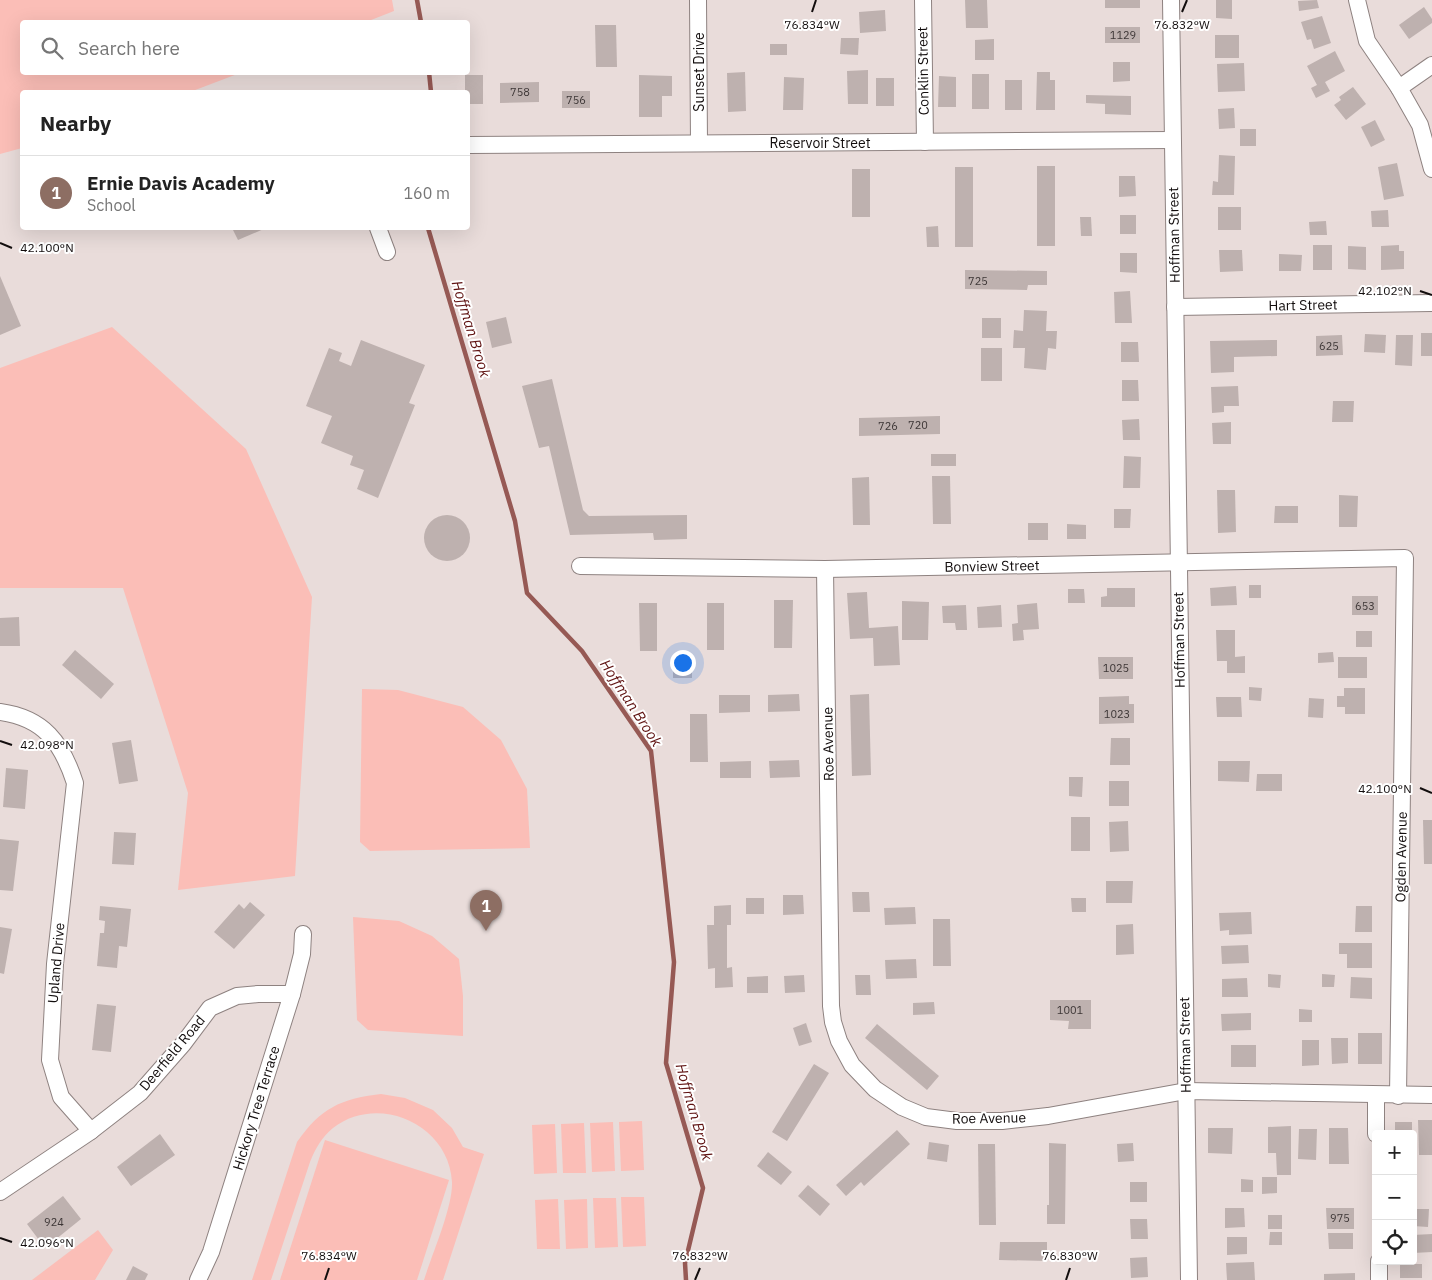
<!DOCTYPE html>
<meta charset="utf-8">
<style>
:root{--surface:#fff;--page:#f6f6f6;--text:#222;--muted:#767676;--line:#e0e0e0;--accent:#26695b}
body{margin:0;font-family:"IBM Plex Sans",sans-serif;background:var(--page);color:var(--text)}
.controls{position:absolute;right:15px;bottom:15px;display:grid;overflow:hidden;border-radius:5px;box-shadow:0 5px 20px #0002}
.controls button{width:45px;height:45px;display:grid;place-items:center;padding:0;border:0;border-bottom:1px solid var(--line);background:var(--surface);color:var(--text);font:25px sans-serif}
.you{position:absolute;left:682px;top:662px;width:18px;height:18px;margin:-12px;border:4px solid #fff;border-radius:50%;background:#1a73e8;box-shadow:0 0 0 8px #1a73e833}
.badge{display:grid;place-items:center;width:32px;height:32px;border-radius:50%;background:var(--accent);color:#fff;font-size:16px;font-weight:700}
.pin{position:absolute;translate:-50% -41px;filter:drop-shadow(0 1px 2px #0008)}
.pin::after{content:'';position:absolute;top:26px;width:18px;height:15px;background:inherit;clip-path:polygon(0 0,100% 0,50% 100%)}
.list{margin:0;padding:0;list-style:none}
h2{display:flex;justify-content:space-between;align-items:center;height:65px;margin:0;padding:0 20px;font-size:21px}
h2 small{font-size:16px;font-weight:400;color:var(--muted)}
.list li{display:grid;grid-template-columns:32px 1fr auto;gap:15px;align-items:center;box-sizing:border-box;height:75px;padding:0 20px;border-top:1px solid var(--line)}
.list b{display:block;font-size:19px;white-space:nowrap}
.list p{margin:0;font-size:16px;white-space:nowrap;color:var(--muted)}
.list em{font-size:16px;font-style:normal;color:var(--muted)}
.icon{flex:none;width:28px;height:28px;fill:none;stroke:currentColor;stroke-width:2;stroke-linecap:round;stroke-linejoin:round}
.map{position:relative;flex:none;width:1432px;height:1280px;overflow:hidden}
.search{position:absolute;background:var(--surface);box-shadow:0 5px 20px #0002;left:20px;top:20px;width:450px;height:55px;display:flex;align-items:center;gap:12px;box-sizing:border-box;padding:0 18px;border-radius:5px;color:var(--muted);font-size:19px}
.panel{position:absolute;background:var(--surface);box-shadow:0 5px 20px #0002;left:20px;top:90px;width:450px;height:140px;border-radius:5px}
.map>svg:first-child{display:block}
.green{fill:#fbbeb7}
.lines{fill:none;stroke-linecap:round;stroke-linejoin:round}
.stream{stroke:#965954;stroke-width:4.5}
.building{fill:#beb1af}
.street-casing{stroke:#8e8280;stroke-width:18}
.street{stroke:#fff;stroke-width:16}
.ticks{fill:none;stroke:#120d0d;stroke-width:2}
.labels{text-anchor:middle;stroke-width:4;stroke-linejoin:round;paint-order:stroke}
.number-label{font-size:11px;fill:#3d3636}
.street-label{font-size:14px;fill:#120d0d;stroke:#fff}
.water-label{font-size:15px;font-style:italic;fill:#5f1211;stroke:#fff}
.ticks-label{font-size:12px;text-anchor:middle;fill:#120d0d;stroke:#fff;stroke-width:4;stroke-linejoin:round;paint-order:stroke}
</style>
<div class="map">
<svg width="1432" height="1280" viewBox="0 0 1432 1280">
<rect width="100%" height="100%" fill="#e9dcda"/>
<!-- green -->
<g class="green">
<path d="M0,0H392L394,11L366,22H22V72L240,73L190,92H22V148L0,154Z"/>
<path d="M112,327L246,449L312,597L295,876L178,890L188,793L123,588H0V368Z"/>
<path d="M362,689L398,690L463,707L501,740L527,789L530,848L370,851L360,842Z"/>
<path d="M353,917L399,921L432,936L459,959L463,996V1036L368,1030L357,1020Z"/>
<path d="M381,1094L405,1098L433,1110L452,1128L463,1147L484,1154L443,1280H424C432,1254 453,1207 452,1182C449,1124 378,1093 333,1128C322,1137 315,1149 310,1162L271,1280H252L297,1142C321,1108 340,1099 381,1094Z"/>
<path d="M642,1121L644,1170L621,1171L619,1122Z"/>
<path d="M613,1122L615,1171L592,1172L590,1123Z"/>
<path d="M584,1123L586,1173H563L561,1124Z"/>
<path d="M555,1124L557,1173L534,1174L532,1125Z"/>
<path d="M325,1140L449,1180L417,1280H280Z"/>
<path d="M621,1197H644L646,1246L623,1247Z"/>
<path d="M593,1198H616L618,1247L595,1248Z"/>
<path d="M558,1199L560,1249H537L535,1200Z"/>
<path d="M587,1199L588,1248L566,1249L564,1200Z"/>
<path d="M98,1230L113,1250L95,1280H32Z"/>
</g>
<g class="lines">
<!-- stream -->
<g class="stream">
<path d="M417,0L421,22"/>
<path d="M429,72L431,92"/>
<path d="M428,228L515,521L527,593L582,651L651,751L674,962L666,1063L703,1188L685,1263L686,1280"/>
</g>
</g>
<!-- building -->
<g class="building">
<path d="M965,0H987L988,28H966Z"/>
<rect x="1105" y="0" width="35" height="8"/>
<path d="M1216,0H1232V19L1216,18Z"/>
<path d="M1317,0L1319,8L1299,11L1298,1Z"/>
<path d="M1424,7L1432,19V23L1409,39L1399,25Z"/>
<path d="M885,10L886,31L860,33L859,12Z"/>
<path d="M1322,16L1331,43L1314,49L1311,39L1307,40L1301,22Z"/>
<path d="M595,25H616L617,67H596Z"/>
<rect x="1105" y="27" width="35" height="16"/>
<rect x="1215" y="35" width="24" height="23"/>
<path d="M841,38H859L858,55L840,54Z"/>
<path d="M994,39V60H975V40Z"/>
<rect x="770" y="44" width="17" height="11"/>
<path d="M1335,51L1345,71L1325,82L1330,91L1316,98L1311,88L1317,85L1307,66Z"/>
<path d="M1113,62H1130V81L1113,82Z"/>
<path d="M1244,63L1245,91L1218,92L1217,64Z"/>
<path d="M868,70V104H848L847,71Z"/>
<path d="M745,72L746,111L728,112L727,73Z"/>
<path d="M1037,72H1050V80H1055V110H1036Z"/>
<rect x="972" y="74" width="17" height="35"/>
<path d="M465,75H483V104H468V92H465Z"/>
<path d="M639,75L672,76V96H662V117H639Z"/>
<path d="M939,76L956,77V107H938Z"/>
<path d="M784,77L804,78L803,110H783Z"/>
<rect x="876" y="78" width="18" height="28"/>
<rect x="1005" y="80" width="17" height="30"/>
<path d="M539,82V102L500,103V83Z"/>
<path d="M1353,87L1366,104L1346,120L1334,105L1341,100L1339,97Z"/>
<rect x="562" y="91" width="28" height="17"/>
<path d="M1086,95L1131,96V115L1105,114V104L1086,103Z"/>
<path d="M1234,108L1235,128L1219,129L1218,109Z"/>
<path d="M1375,120L1385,140L1371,147L1361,127Z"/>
<rect x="1240" y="129" width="16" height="17"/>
<path d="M1219,155L1235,156L1234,195H1212L1213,181L1218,182Z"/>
<path d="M1397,163L1404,196L1384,200L1378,167Z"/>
<rect x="1037" y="166" width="18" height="80"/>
<rect x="955" y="167" width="18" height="80"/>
<rect x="852" y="169" width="18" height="48"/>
<path d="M1119,176H1135L1136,196L1119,197Z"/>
<rect x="1218" y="207" width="23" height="23"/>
<path d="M1388,210L1389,227H1372L1371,211Z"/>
<rect x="1120" y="215" width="16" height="19"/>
<path d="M1080,217H1091L1092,236H1081Z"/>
<path d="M1326,221L1327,235H1310L1309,222Z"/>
<path d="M938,226L939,247H927L926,227Z"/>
<path d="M232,228H266L238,240Z"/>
<rect x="1313" y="245" width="19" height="25"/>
<path d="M1399,245V251H1404V269L1381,270V246Z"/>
<path d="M1348,246L1366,247V270L1348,269Z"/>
<path d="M1219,250H1242L1243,271L1220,272Z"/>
<path d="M1120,253H1137V273L1120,272Z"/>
<path d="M1279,254L1302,255L1301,271H1279Z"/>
<path d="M965,270L1047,271V285H1028L1027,290L965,289Z"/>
<path d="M0,276L21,326L0,335Z"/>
<path d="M1130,291L1132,323H1115L1114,292Z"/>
<path d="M1024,310L1047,311L1046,331H1057L1056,349L1048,348L1046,370L1024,368L1025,348H1013L1014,330L1023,331Z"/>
<path d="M506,317L512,343L492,348L486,322Z"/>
<rect x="982" y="318" width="19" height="20"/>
<rect x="1421" y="333" width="11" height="23"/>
<path d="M1365,334L1386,335L1385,353L1364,352Z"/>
<path d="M1342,335L1343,355L1316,356V336Z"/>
<path d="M1396,335H1413L1412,366L1395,365Z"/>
<path d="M361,340L425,365L409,403L415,405L378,498L357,489L364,470L350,465L353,456L321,443L332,416L306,406L329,348L342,353L339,361L351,366Z"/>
<path d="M1277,340V356L1234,357V372L1211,373L1210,341Z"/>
<path d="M1121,342H1138L1139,362H1121Z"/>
<rect x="981" y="348" width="21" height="33"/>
<path d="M552,379L583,510L589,516L687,515V539L654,540L653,533L570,535L549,446L539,448L522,386Z"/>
<path d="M1122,380H1138L1139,401H1122Z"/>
<path d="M1238,386L1239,406H1224V412L1212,413L1211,387Z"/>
<path d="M1333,401H1354L1353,422H1332Z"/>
<path d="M940,416V434L859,436V418Z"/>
<path d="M1139,419L1140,440H1123L1122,420Z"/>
<path d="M1231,422V444H1213L1212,423Z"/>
<rect x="931" y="454" width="25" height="12"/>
<path d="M1124,456L1141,457L1140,488H1123Z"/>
<path d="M932,476H950L951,524H933Z"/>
<path d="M869,477L870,525H853L852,478Z"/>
<path d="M1217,490H1235L1236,532L1218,533Z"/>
<path d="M1339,495L1358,496L1357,527H1339Z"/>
<path d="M1275,506H1298V523H1274Z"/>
<path d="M1114,509H1131L1130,528H1114Z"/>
<circle cx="447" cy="538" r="23"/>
<rect x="1028" y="523" width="20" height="17"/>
<path d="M1067,524L1086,525V539H1067Z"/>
<rect x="1249" y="585" width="12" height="13"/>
<path d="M1236,586L1237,605L1211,606L1210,588Z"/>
<path d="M1107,588H1135V607H1101V597L1107,596Z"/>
<path d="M1068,589H1084L1085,603H1068Z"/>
<path d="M867,592L869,628L898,626L900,665L874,666L873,638L850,639L847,593Z"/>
<rect x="1352" y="596" width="26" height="19"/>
<path d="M774,600H793L792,648H774Z"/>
<path d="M902,601L929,602L928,640H902Z"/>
<path d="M639,603H657V651H640Z"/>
<rect x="707" y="603" width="17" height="47"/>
<path d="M1037,603L1039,629L1023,630L1024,640L1013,641L1012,624L1018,623L1017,605Z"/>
<path d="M966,605L967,630H956L955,623H943L942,606Z"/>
<path d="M1001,605L1002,627L978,628L977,607Z"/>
<path d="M19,617L20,646H0V618Z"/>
<path d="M1216,630H1235V657L1245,656V673H1227V661H1217Z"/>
<rect x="1356" y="631" width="16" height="16"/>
<path d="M75,650L114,684L101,699L62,665Z"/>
<path d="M1333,652L1334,662L1318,663V653Z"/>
<path d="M1098,657H1133V679H1099Z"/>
<rect x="1338" y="657" width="29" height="21"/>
<rect x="673" y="661" width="19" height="17"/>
<path d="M1249,687L1262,688L1261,701L1249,700Z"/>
<path d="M1344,688H1365V714H1345V707H1337V696H1344Z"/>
<path d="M799,694L800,711L768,712V695Z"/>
<path d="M869,694L871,775L852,776L850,695Z"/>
<path d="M719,695H750V712L719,713Z"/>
<path d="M1129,696V704H1134V723L1099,724V697Z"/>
<path d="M1216,697H1241L1242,717H1217Z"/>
<path d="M1309,698L1324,699L1323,718L1308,717Z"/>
<path d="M690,714H707L708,762H690Z"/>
<path d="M1111,738H1130V765H1110Z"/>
<path d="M131,740L138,781L119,784L112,743Z"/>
<path d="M799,760L800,777L770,778L769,761Z"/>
<path d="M751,761V778H720V762Z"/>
<path d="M1218,761H1250L1249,782L1218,781Z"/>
<path d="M6,768L28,770L25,809L3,807Z"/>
<path d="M1257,774H1282V791H1256Z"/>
<path d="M1069,777H1083L1082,797L1069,796Z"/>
<rect x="1109" y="781" width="20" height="25"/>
<rect x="1071" y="817" width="19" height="34"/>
<path d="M1423,820H1432V864H1424Z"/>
<path d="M1128,821L1129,851L1110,852L1109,822Z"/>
<path d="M114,832L136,833L134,865L112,864Z"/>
<path d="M0,839L19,841L13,891L0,890Z"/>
<path d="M1106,881H1133L1132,903H1106Z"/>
<path d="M852,892H869L870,912H853Z"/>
<path d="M783,895H803L804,914L783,915Z"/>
<rect x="746" y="898" width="18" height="16"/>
<path d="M1071,898H1086V912H1072Z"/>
<path d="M250,902L265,915L234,949L214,932L239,904L244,909Z"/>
<path d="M731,905V925H727V968L732,967L733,987L715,988V968L708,969L707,925H714V906Z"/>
<path d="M100,906L131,909L127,947L119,946L117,968L97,966L100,933H104L105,921L99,920Z"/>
<path d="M1356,906H1372V932H1355Z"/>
<path d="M915,907L916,924L885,925L884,908Z"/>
<path d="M1251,912L1252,934L1229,935V930L1220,931L1219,913Z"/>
<path d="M933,919H950L951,966H933Z"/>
<path d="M1133,924L1134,954L1116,955V925Z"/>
<path d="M0,927L12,929L4,974L0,973Z"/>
<path d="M1339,943H1372V968H1347V954H1339Z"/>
<path d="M1248,945L1249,963L1222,964L1221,946Z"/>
<path d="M916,959L917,978L886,979L885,960Z"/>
<path d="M1268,974L1281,975L1280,988L1268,987Z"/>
<path d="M1322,974L1335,975L1334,987H1322Z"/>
<path d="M804,975L805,992L785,993L784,976Z"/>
<path d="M855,975H870L871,995H856Z"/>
<path d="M768,976V993H747V977Z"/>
<path d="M1351,977L1372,978V999L1350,998Z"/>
<path d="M1247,978L1248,997H1222V979Z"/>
<path d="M1050,1000H1091V1029H1068L1069,1021L1050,1020Z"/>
<path d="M934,1002L935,1014L913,1015V1003Z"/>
<path d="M97,1004L116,1006L111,1052L92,1050Z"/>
<path d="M1299,1009L1312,1010V1022H1299Z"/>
<path d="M1251,1013V1030L1222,1031L1221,1014Z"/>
<path d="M806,1023L812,1042L799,1046L793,1028Z"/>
<path d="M877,1024L939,1076L927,1090L865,1038Z"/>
<rect x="1358" y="1033" width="24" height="31"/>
<path d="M1331,1038H1348V1063L1332,1064Z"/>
<path d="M1302,1040H1319V1065L1302,1066Z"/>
<rect x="1231" y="1045" width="25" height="22"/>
<path d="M814,1064L829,1073L787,1141L772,1132Z"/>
<path d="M1418,1120H1432V1155H1419Z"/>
<rect x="1395" y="1122" width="17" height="12"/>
<path d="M1291,1126V1175H1277L1276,1153H1268V1127Z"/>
<path d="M1208,1128H1233L1232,1154L1208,1153Z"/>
<path d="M1329,1128H1348L1349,1164H1329Z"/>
<path d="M1299,1129H1317L1316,1160L1298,1159Z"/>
<path d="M897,1130L910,1144L864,1186L861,1182L846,1196L836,1185Z"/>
<path d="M160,1134L175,1155L131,1186L117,1167Z"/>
<path d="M929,1142L949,1145L947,1162L927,1159Z"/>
<path d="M1049,1143L1066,1144L1065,1224H1047V1205H1049Z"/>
<path d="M1133,1143L1134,1161L1118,1162L1117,1144Z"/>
<path d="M978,1144H995L996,1225H979Z"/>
<path d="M768,1152L792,1172L781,1185L757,1166Z"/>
<path d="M1262,1177H1277V1193L1262,1194Z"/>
<path d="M1241,1179L1253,1180V1192H1241Z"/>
<rect x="1130" y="1182" width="17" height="20"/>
<path d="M808,1185L830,1204L820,1216L798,1196Z"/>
<path d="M63,1196L81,1219L45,1248L27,1224Z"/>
<path d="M1225,1208H1244L1245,1227L1225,1228Z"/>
<path d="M1326,1208H1354V1229H1327Z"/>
<path d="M1413,1209H1429L1428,1227L1413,1226Z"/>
<rect x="1268" y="1215" width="14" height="14"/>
<path d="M1130,1219H1147L1148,1239H1131Z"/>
<path d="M1270,1232H1282V1245H1269Z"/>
<path d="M1328,1233H1353V1249H1329Z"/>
<path d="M1432,1234V1252L1413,1253V1235Z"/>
<path d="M1227,1237H1247V1254L1227,1255Z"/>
<path d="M1000,1242H1047V1261L999,1260Z"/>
<path d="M1147,1257L1148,1277L1131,1278L1130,1258Z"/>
<path d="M1254,1262L1255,1280H1227L1226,1263Z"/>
<rect x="1400" y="1264" width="22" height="14"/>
<path d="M133,1266L148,1274L145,1280H126Z"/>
<path d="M1355,1273V1280H1324V1274Z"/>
</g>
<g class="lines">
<!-- street casing -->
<g class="street-casing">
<g id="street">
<path d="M698,0L699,143"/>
<path d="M923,0L925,142"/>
<path d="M1171,0L1189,1280"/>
<path d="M1357,0L1367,41L1399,88L1420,125L1432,169"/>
<path d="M1399,88L1432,65"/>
<path d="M468,145L1172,140"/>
<path d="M378,228L387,252"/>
<path d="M1175,307L1432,303"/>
<path d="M580,566L825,569L1405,558L1398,1096"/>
<path d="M825,569L831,1006L833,1022L839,1041L852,1065L875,1089L902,1107L926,1117L957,1121H1002L1048,1116L1186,1091L1432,1095"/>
<path d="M0,712C44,718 62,743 75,783L55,964L50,1060L61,1097L91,1131"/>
<path d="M1376,1095V1134"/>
<path d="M0,1192L91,1131L140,1093L183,1044L210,1008L237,996L258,994H292"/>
<path d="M1379,1261V1280"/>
<path d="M198,1280L211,1252L292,994L302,954L303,934"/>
</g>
</g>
<!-- street -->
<use href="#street" class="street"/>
</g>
<!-- ticks -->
<path class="ticks" d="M812,12L816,0M1182,12L1187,0M0,243L12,248M1420,291L1432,295M0,741L12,745M1420,788L1432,793M0,1238L12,1242M325,1280L329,1268M695,1280L700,1268M1066,1280L1070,1268"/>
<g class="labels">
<!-- number labels -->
<g class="number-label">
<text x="1123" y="39">1129</text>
<text x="520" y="96">758</text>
<text x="576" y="104">756</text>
<text x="978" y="285">725</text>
<text x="1329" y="350">625</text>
<text x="918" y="429">720</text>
<text x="888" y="430">726</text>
<text x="1365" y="610">653</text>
<text x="1116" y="672">1025</text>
<text x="1117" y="718">1023</text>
<text x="1070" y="1014">1001</text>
<text x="1340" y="1222">975</text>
<text x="54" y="1226">924</text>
</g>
<!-- street labels -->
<g class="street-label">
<text transform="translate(923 71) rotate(-91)" y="5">Conklin Street</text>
<text transform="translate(699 72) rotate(-90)" y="5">Sunset Drive</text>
<text x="820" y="148">Reservoir Street</text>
<text transform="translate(1174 235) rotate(-91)" y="5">Hoffman Street</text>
<text transform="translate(1303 305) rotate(-1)" y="5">Hart Street</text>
<text transform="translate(992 566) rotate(-1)" y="5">Bonview Street</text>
<text transform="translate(1179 640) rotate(-91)" y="5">Hoffman Street</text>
<text transform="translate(828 744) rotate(-91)" y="5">Roe Avenue</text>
<text transform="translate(1401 857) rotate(-89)" y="5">Ogden Avenue</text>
<text transform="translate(56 963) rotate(-85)" y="5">Upland Drive</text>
<text transform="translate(1185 1045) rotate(-91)" y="5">Hoffman Street</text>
<text transform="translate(172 1053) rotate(-50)" y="5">Deerfield Road</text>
<text transform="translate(256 1108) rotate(-73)" y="5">Hickory Tree Terrace</text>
<text transform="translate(989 1118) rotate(-1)" y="5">Roe Avenue</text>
</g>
<!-- water labels -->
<g class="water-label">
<text transform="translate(471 329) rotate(73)" y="5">Hoffman Brook</text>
<text transform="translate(631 703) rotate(57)" y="5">Hoffman Brook</text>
<text transform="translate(694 1112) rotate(74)" y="5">Hoffman Brook</text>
</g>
</g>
<g class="ticks-label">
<text x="812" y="29">76.834°W</text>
<text x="1182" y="29">76.832°W</text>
<text x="47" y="252">42.100°N</text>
<text x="1385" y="295">42.102°N</text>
<text x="47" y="749">42.098°N</text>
<text x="1385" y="793">42.100°N</text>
<text x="47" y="1247">42.096°N</text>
<text x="329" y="1260">76.834°W</text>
<text x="700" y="1260">76.832°W</text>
<text x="1070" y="1260">76.830°W</text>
</g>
</svg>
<div class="controls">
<button>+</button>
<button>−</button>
<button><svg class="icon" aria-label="locate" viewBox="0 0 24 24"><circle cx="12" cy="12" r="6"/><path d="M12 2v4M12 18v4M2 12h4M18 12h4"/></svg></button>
</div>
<div class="you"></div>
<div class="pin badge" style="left:486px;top:931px;background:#8d6e63">1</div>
<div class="search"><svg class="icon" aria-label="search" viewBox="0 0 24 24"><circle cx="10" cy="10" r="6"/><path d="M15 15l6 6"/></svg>Search here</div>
<section class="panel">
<h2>Nearby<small></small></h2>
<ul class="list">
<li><span class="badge" style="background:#8d6e63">1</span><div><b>Ernie Davis Academy</b><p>School</p></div><em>160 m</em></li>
</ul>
</section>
</div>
